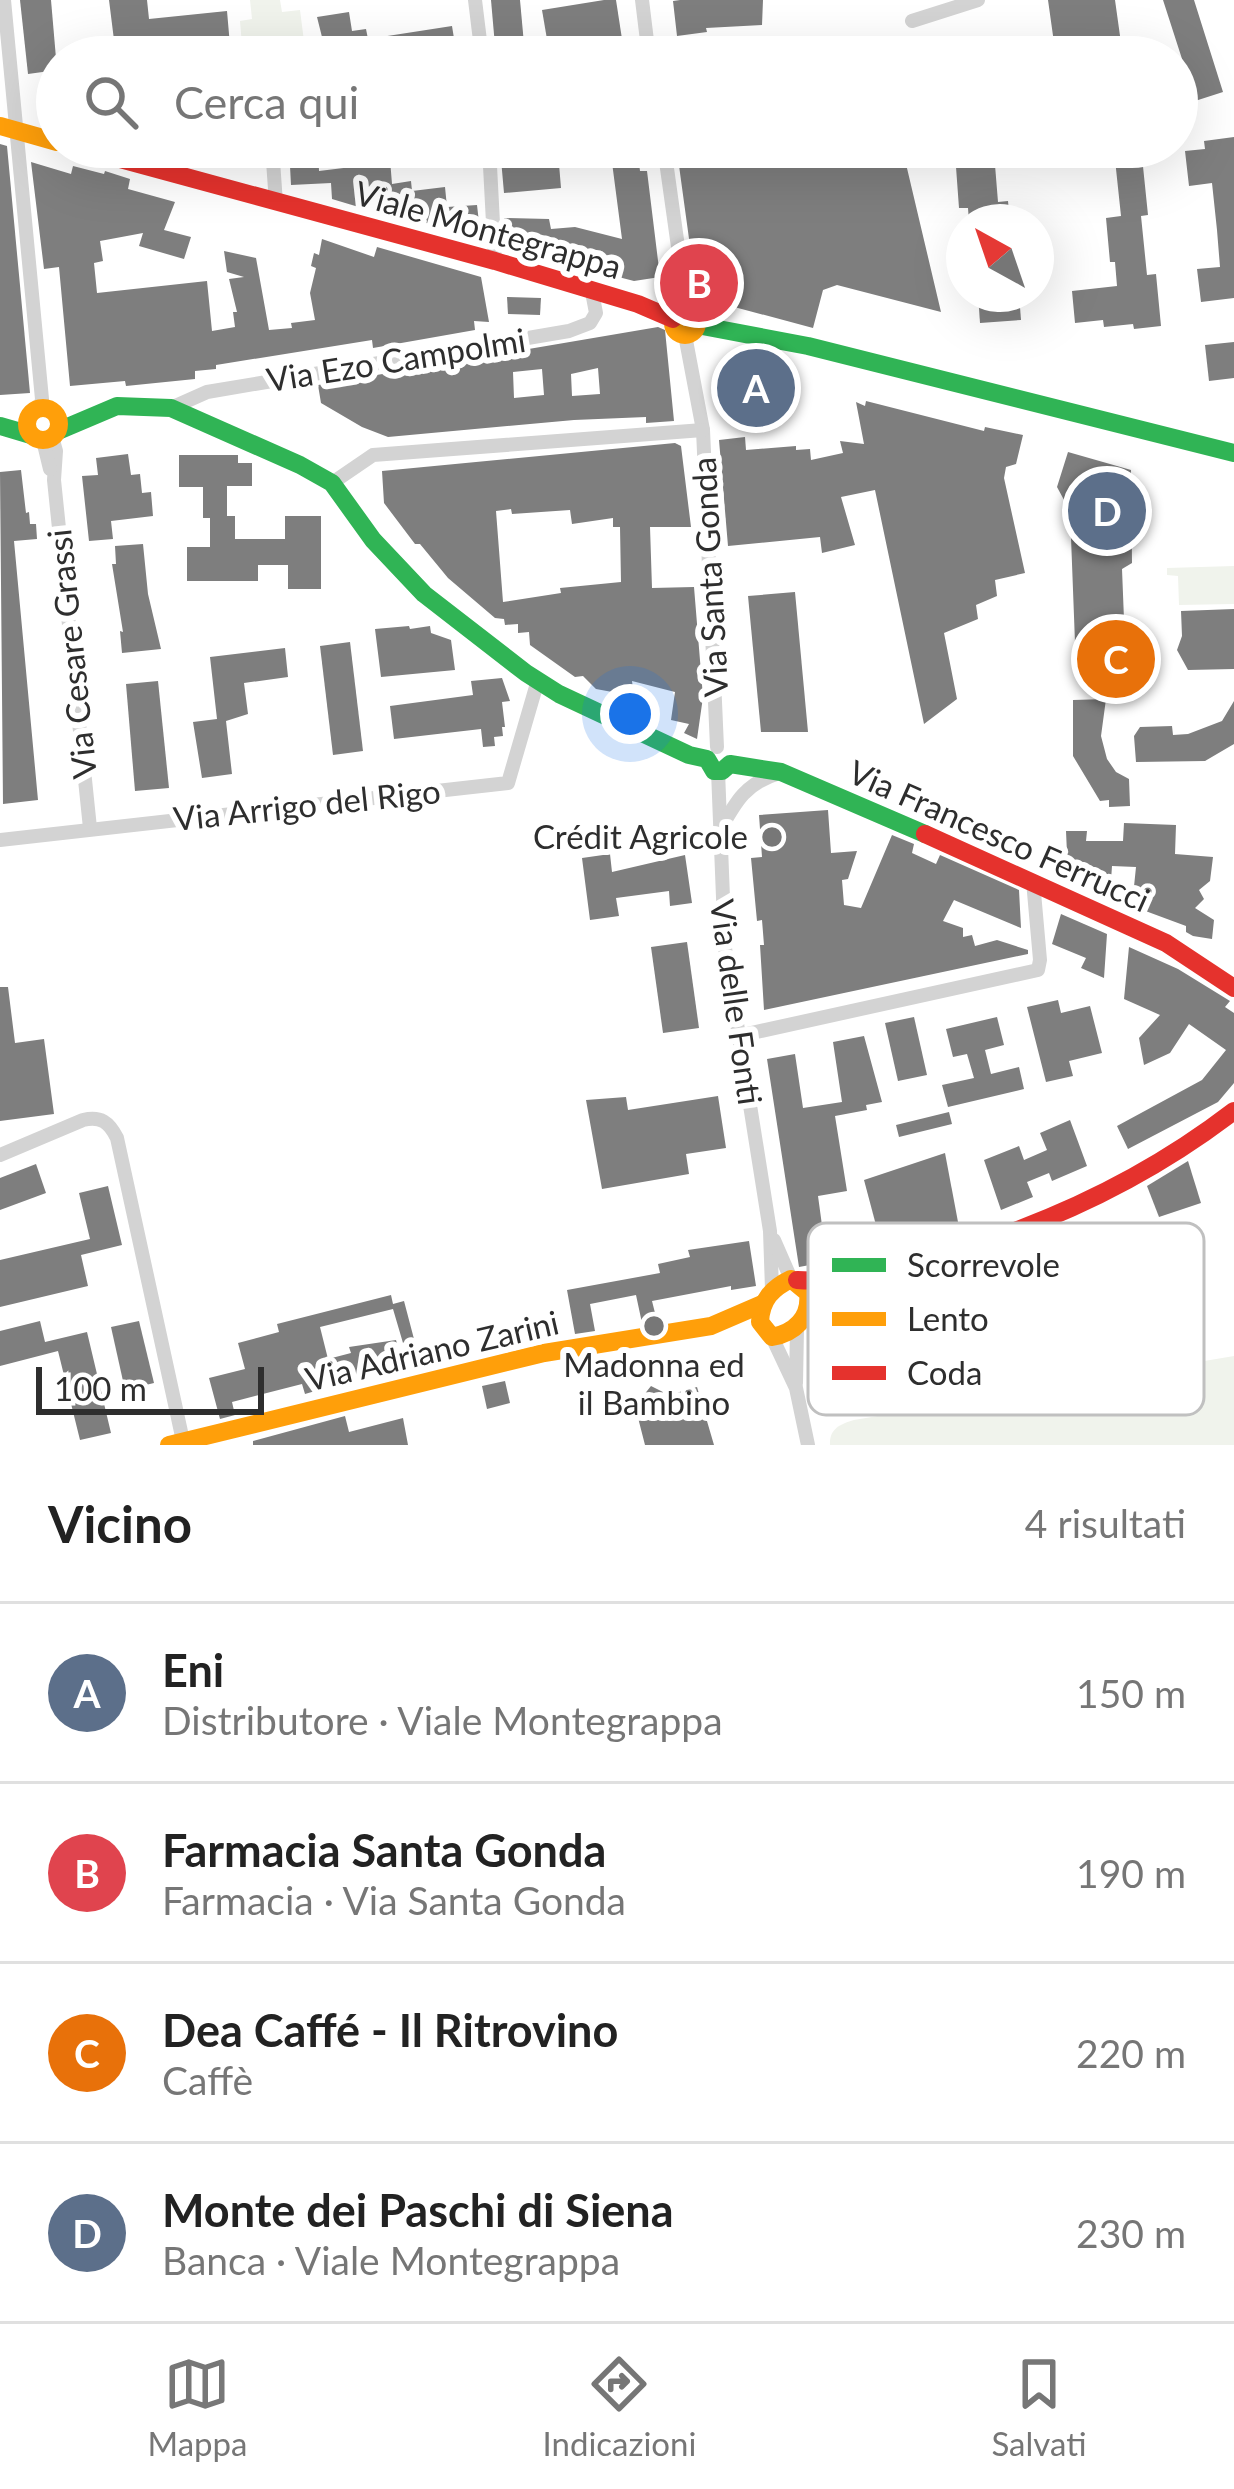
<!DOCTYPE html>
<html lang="it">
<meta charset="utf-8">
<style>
:root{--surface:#fff;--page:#f2f2f2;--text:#222;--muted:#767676;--line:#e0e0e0;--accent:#777}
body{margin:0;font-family:Lato,sans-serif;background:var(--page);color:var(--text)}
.compass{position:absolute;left:946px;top:204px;width:108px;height:108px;border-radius:50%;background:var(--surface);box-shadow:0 12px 48px #0002;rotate:320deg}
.scale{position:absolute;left:36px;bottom:30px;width:228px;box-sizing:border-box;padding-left:12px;border:6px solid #2e2e2e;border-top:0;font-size:33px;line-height:42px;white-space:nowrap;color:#2e2e2e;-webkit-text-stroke:9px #fff;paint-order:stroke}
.you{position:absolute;left:630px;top:714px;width:42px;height:42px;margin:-30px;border:9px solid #fff;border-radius:50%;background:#1a73e8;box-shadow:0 0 0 18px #1a73e833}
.badge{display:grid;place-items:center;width:78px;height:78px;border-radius:50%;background:var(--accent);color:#fff;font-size:39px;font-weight:700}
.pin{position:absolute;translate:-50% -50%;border:6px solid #fff;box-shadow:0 3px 12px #0006}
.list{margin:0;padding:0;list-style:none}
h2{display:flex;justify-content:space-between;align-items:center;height:156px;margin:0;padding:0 48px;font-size:51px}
h2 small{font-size:39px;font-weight:400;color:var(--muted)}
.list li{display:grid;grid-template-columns:78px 1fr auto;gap:36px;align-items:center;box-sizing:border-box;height:180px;padding:0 48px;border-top:3px solid var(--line)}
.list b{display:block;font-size:45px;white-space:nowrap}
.list p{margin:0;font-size:39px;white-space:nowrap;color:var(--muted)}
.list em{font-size:39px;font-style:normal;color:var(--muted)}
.icon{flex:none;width:66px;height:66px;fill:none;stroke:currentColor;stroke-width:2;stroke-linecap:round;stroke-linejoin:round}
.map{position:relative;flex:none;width:1234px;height:1445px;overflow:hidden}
.search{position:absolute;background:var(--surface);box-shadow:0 12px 48px #0002;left:36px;right:36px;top:36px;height:132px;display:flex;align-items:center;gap:30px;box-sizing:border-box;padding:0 42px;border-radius:66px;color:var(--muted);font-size:45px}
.sheet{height:876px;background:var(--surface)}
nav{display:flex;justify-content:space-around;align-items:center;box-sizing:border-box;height:168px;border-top:3px solid var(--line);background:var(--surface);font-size:33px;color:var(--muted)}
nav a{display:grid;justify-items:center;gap:6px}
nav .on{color:var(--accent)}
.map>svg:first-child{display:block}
.green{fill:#f0f3ec}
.building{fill:#7e7e7e;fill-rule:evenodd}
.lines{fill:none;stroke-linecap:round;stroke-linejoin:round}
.street{stroke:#d3d3d3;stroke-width:14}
.fast{stroke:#30b455;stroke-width:18}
.slow{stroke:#ff9f0a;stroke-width:18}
.jam{stroke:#e5322d;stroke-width:18}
.poi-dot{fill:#777;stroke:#fff;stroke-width:4.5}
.labels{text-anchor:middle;stroke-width:12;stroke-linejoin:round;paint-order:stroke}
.street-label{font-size:33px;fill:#2e2e2e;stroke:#fff}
.poi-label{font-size:33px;fill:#2e2e2e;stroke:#fff;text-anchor:end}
.key{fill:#fff;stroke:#c0c0c0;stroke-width:3}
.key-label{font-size:33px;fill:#2e2e2e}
</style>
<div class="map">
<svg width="1234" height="1445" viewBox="0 0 1234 1445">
<rect width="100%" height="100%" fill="#fff"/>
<!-- green -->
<g class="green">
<path d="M250,0H280L282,12L300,10L305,49L317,48L318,57H243L240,21L252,19Z"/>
<path d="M1234,566V604L1179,605L1178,576L1167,575V568Z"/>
<path d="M1234,1356V1445H830C829,1429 840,1424 854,1420Z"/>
</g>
<!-- building -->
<g class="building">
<path d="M20,0H51L57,70L28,74Z"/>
<path d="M109,0H147L149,19L227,11L231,57H195L194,48L152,57H116L118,47L115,48Z"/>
<path d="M491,0H520L525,55L496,57Z"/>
<path d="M604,0H616L622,39L549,51L542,10Z"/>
<path d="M680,0H763L762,25L706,28L707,32L677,36L673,1Z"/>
<path d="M1048,0H1115L1121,43L1079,49L1081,57H1056Z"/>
<path d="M1163,0H1194L1223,92L1195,101L1192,92L1177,97V64L1183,62Z"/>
<path d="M349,12L352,31L366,29L368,39L452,26L457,57H327L317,17Z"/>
<path d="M1234,137V298L1201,302L1197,269L1220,267L1217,230L1212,183L1189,186L1185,151L1205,149L1204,141Z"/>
<path d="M0,144L7,146L30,393L0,395Z"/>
<path d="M289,147H318L319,171L368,165L367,157H379L378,147H389L392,184L411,181L412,191L445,187L447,207L477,205L481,240L362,203V208L332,199L331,183L291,185Z"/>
<path d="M517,147H541L542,153L558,152L561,188L504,193L501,159L518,157Z"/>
<path d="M610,147H637L640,171H647L660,277L634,281L506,248L504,218L549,219L551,229L575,227L622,239Z"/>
<path d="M714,147H902L941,312L837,285L823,290L813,328L697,297L677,151Z"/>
<path d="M941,147H979L981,167L995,165L998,202L1008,201L1010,222H969L968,208H959L956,167L943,168Z"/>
<path d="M1141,147L1148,215L1141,216L1147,275L1156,274L1161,326L1134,329L1133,324L1104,327L1103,320L1075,323L1072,291L1117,286L1115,262H1110L1106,218L1121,216L1114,150Z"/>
<path d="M31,162L71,174L73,166L104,174L105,171L130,179L128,189L175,202L164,230L191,237L184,259L139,246L143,233L100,241L103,261L94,263L97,293L207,281L212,331L235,327L233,312H237L229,279L244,277L227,272L224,251L256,258L269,330L292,328L291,323L315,320L310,293L316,268L311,266L314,253L319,255L322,239L374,257L377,247L481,277L489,322L474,321L475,330L373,348L372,340L216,365V369L195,371V379L126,386L125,381L70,386L59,267L44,269Z"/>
<path d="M978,294H1019L1021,320L980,323Z"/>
<path d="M507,297L541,298L540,315L508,314Z"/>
<path d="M658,327L665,330L674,421L646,423V417L574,420L388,437L362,427L321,403L318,385ZM598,368L600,394L572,396L571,374ZM542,369L544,395L514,398L513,372Z"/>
<path d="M1234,342V378L1209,381L1205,345Z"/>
<path d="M755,362L769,365L764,385L787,392L780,420L756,414L753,424L729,417L736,391L747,394Z"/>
<path d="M866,401L984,431L985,427L1023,435L1016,464L1006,467L1004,478L1025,573L995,580L997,596L976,605L978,619L944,633L957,699L924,724L875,490L841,497L855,545L822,553L820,537L728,546L719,440L745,437L746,450L796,446V450L810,449L811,460L843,453L840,441L864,444L856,402L865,406Z"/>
<path d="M675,443L681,446L691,527H650L652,588L694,587L703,697L697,739L684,733L689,724L671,720L675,692L632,681L634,696L596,689L583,676L575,677L530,645L529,632L518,633V624L505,625L504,619L495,618L448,578L420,544H415L384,503L382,471ZM511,509L512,514L570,510L572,524L613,518V527H620L621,582L560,588L561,593L503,602L496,511Z"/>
<path d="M1068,452L1131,470L1132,563L1122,569L1126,670L1076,669L1070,511L1057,487Z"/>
<path d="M128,454L131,475L140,474L142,493L151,492L153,516L111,521L113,539L89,541L82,476L98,475L96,458Z"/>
<path d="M179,455H238V463H252V486H227V516H235V539H285V516H321V589H288V565H258V581H187V547H210V518H203V487H179Z"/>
<path d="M21,470L26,513L29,512L30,524H36L37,539L14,541L38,800L3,804L0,472Z"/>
<path d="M143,544L148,594L161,649L122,653L120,631L123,632L112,564H116L115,546Z"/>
<path d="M795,592L808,732H761L748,596Z"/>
<path d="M1234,609V669L1188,670L1177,650L1182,636L1181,611Z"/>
<path d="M409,626L410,629L430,626L431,633L451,640L455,670L381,677L375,629Z"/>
<path d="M350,642L363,751L333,755L320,646Z"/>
<path d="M285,648L288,677L244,683L248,714L226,721L232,774L202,778L193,722L217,719L210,657Z"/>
<path d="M502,678L510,701L502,702L505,727H502L503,736L494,737L495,746L483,747L481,729L394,739L390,706L473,695L471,681Z"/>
<path d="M158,681L169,788L135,791L126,684Z"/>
<path d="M1106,699L1101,736L1107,759L1116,772L1129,779L1130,806L1109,807V800L1100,801L1073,756V700Z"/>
<path d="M1234,701V744L1205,761L1136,762L1134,736L1140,727L1172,726L1173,735L1188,734L1222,721Z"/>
<path d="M828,810L831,853L857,851L848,879L842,880L844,905L861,908L892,835L914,844L912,853L936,864L940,855L1019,890L1021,928L954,900L943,921L963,928V937L972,935L975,946L997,940L1028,950V954L764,1010L760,945H764L762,920L757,921L751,858L762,857L759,815Z"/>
<path d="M1124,823L1176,825L1175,854L1213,857L1210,881L1199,890L1204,899L1195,908L1214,920L1212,939L1193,936L1186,932V926L1132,906L1136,867L1112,866L1110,895L1081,882L1082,876H1068L1066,831H1087L1086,841H1123Z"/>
<path d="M610,854L612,872L685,855L692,903L670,906L669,891L616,898L619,916L590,920L582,858Z"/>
<path d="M1061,914L1107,934L1104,978L1081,968L1086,958L1052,944Z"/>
<path d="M687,942L699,1028L663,1033L651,947Z"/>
<path d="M1129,947L1178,969L1230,1001L1225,1007L1234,1013V1083L1218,1102L1128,1149L1117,1126L1202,1080L1226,1050L1189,1024L1170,1053L1144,1065L1139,1038L1160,1015L1124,999Z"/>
<path d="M0,987H8L15,1043L44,1039L54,1114L0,1121Z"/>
<path d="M1058,1000L1061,1013L1090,1006L1102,1053L1069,1061L1073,1076L1046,1082L1027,1007Z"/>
<path d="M914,1017L927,1075L898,1081L885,1023Z"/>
<path d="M997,1017L1004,1045L985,1050L991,1074L1019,1067L1024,1089L948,1107L942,1085L974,1078L967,1054L953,1057L946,1029Z"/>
<path d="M864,1036L882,1102L866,1105L867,1110L835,1116L847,1191L818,1196L824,1240L834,1238L837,1260L799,1267L767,1059L795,1054L803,1108L842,1102L833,1042Z"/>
<path d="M718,1096L726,1148L686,1154L689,1174L602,1189L586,1100L626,1097L628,1110Z"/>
<path d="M949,1112L952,1124L899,1137L896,1125Z"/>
<path d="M1070,1120L1087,1166L1052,1181L1049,1173L1027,1182L1033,1197L1001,1210L984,1160L1019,1146L1024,1160L1047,1150L1040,1133Z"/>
<path d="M945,1153L958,1222L881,1244L864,1180Z"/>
<path d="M1188,1161L1201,1203L1159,1217L1147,1186Z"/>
<path d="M36,1164L46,1193L0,1210V1178Z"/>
<path d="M108,1186L122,1245L81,1255L88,1286L0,1307V1260L90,1239L79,1193Z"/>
<path d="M1163,1222L1169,1241L1140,1251L1134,1232Z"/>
<path d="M749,1241L756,1286L731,1290V1286L652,1301L657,1321L642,1323L636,1295L590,1304L595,1331L575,1334L567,1290L660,1273L658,1264L690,1257L688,1250Z"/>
<path d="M391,1295L393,1304L404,1301L414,1339L403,1343L393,1309L320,1327L328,1359L351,1353L349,1347L396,1340L403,1365L305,1394L302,1384L232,1402L235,1415L220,1419L209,1378L245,1369L238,1343L279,1332L277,1324Z"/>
<path d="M40,1321L45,1342L87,1332L111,1433L80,1440L58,1351L0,1366V1331Z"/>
<path d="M139,1321L154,1383L125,1390L111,1327Z"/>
<path d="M505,1381L510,1403L487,1409L482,1386Z"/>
<path d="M651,1386L669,1395L697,1387L714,1445H645L635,1406Z"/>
<path d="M345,1416L349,1432L403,1418L408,1445H253V1441Z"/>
</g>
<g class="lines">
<!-- street -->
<g class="street">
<path d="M4,0L42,399L40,408"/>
<path d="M475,0L482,57"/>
<path d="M642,0L649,57"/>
<path d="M912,21L978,0"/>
<path d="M604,57L648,50"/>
<path d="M272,147L276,203"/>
<path d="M489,147L495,261"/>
<path d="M664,147L687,311"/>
<path d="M685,335L703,430L717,747"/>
<path d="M171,408L207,392L569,331L590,323L596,313L592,292"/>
<path d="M52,437L56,451L54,480L90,828"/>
<path d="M43,440L50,469"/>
<path d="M332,483L373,455L703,430"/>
<path d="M718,771L725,948L770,1231L772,1289"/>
<path d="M720,830C736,801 746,783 779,773"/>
<path d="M0,840L508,783L538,680"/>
<path d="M738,1036L1038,970L1040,960L1033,881"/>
<path d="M0,1155L83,1120C101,1116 109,1122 117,1138L183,1441"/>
<path d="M774,1240L791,1279"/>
<path d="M772,1337L796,1388L808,1445"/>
<path d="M796,1383L797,1328"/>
</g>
<!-- fast -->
<g class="fast">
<path d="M697,325L808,346L1234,453"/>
<path d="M0,426L31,435"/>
<path d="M58,431L117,406L171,408L300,465L332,483L373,540L424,594L526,673L559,694L689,755L707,759L714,771H722L730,764L781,772L925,834"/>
</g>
<!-- slow -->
<g class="slow">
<path d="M0,126L57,142"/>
<circle cx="685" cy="323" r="12"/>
<circle cx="43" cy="424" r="16"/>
<path d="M791,1279L808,1293C811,1318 794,1333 772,1337L760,1322C761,1300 772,1288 791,1279Z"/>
<path d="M809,1307L825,1301L856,1279"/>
<path d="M169,1445L544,1353L711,1326L762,1304"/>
</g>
<!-- jam -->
<g class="jam">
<path d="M76,147L495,261L638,304L673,319"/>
<path d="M925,834L1166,943L1234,988"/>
<path d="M797,1280C838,1283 877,1272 916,1262C1032,1232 1139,1184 1234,1111"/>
</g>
</g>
<!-- markers -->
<g class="poi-dot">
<circle cx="772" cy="837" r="12"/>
<circle cx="654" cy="1326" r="12"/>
</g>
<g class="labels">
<!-- street labels -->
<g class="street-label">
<text transform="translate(488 230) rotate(16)" y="12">Viale Montegrappa</text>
<text transform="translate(396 360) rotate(-9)" y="12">Via Ezo Campolmi</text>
<text transform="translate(710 577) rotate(-93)" y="12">Via Santa Gonda</text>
<text transform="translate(72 654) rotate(-96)" y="12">Via Cesare Grassi</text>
<text transform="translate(307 805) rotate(-6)" y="12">Via Arrigo del Rigo</text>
<text transform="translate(999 836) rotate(24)" y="12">Via Francesco Ferrucci</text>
<text transform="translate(736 1002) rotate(82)" y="12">Via delle Fonti</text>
<text transform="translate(432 1351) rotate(-13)" y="12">Via Adriano Zarini</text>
</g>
<!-- poi labels -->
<g class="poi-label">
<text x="748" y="849">Crédit Agricole</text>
<text x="654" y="1377" text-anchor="middle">Madonna ed<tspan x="654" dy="38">il Bambino</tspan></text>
</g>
</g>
<!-- legend -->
<rect x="808" y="1223" width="396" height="192" rx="18" class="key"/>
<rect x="832" y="1258" width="54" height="14" fill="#30b455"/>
<rect x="832" y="1312" width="54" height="14" fill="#ff9f0a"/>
<rect x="832" y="1366" width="54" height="14" fill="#e5322d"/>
<g class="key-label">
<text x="907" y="1277">Scorrevole</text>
<text x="907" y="1331">Lento</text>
<text x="907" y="1385">Coda</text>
</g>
</svg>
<svg class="compass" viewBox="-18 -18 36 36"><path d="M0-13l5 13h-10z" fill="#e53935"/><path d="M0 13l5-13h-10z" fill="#767676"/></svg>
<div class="scale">100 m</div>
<div class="you"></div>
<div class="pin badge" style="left:756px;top:388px;background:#5c6f8a">A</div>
<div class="pin badge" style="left:699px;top:283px;background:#e0444e">B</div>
<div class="pin badge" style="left:1116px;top:659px;background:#e8710a">C</div>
<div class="pin badge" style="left:1107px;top:511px;background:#5c6f8a">D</div>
<div class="search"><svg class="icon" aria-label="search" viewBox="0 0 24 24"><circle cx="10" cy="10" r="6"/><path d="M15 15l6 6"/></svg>Cerca qui</div>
</div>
<section class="sheet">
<h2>Vicino<small>4 risultati</small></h2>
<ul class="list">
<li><span class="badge" style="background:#5c6f8a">A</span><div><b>Eni</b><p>Distributore · Viale Montegrappa</p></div><em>150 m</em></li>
<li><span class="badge" style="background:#e0444e">B</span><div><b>Farmacia Santa Gonda</b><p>Farmacia · Via Santa Gonda</p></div><em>190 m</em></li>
<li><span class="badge" style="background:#e8710a">C</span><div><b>Dea Caffé - Il Ritrovino</b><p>Caffè</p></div><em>220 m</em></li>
<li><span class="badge" style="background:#5c6f8a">D</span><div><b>Monte dei Paschi di Siena</b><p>Banca · Viale Montegrappa</p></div><em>230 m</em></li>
</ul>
</section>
<nav>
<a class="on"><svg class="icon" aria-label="map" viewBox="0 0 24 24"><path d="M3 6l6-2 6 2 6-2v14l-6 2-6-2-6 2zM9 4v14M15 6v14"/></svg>Mappa</a>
<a><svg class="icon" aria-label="directions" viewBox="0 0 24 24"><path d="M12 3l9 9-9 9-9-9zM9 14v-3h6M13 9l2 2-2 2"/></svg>Indicazioni</a>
<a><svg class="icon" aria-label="saved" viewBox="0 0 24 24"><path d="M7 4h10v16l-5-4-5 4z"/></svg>Salvati</a>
</nav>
